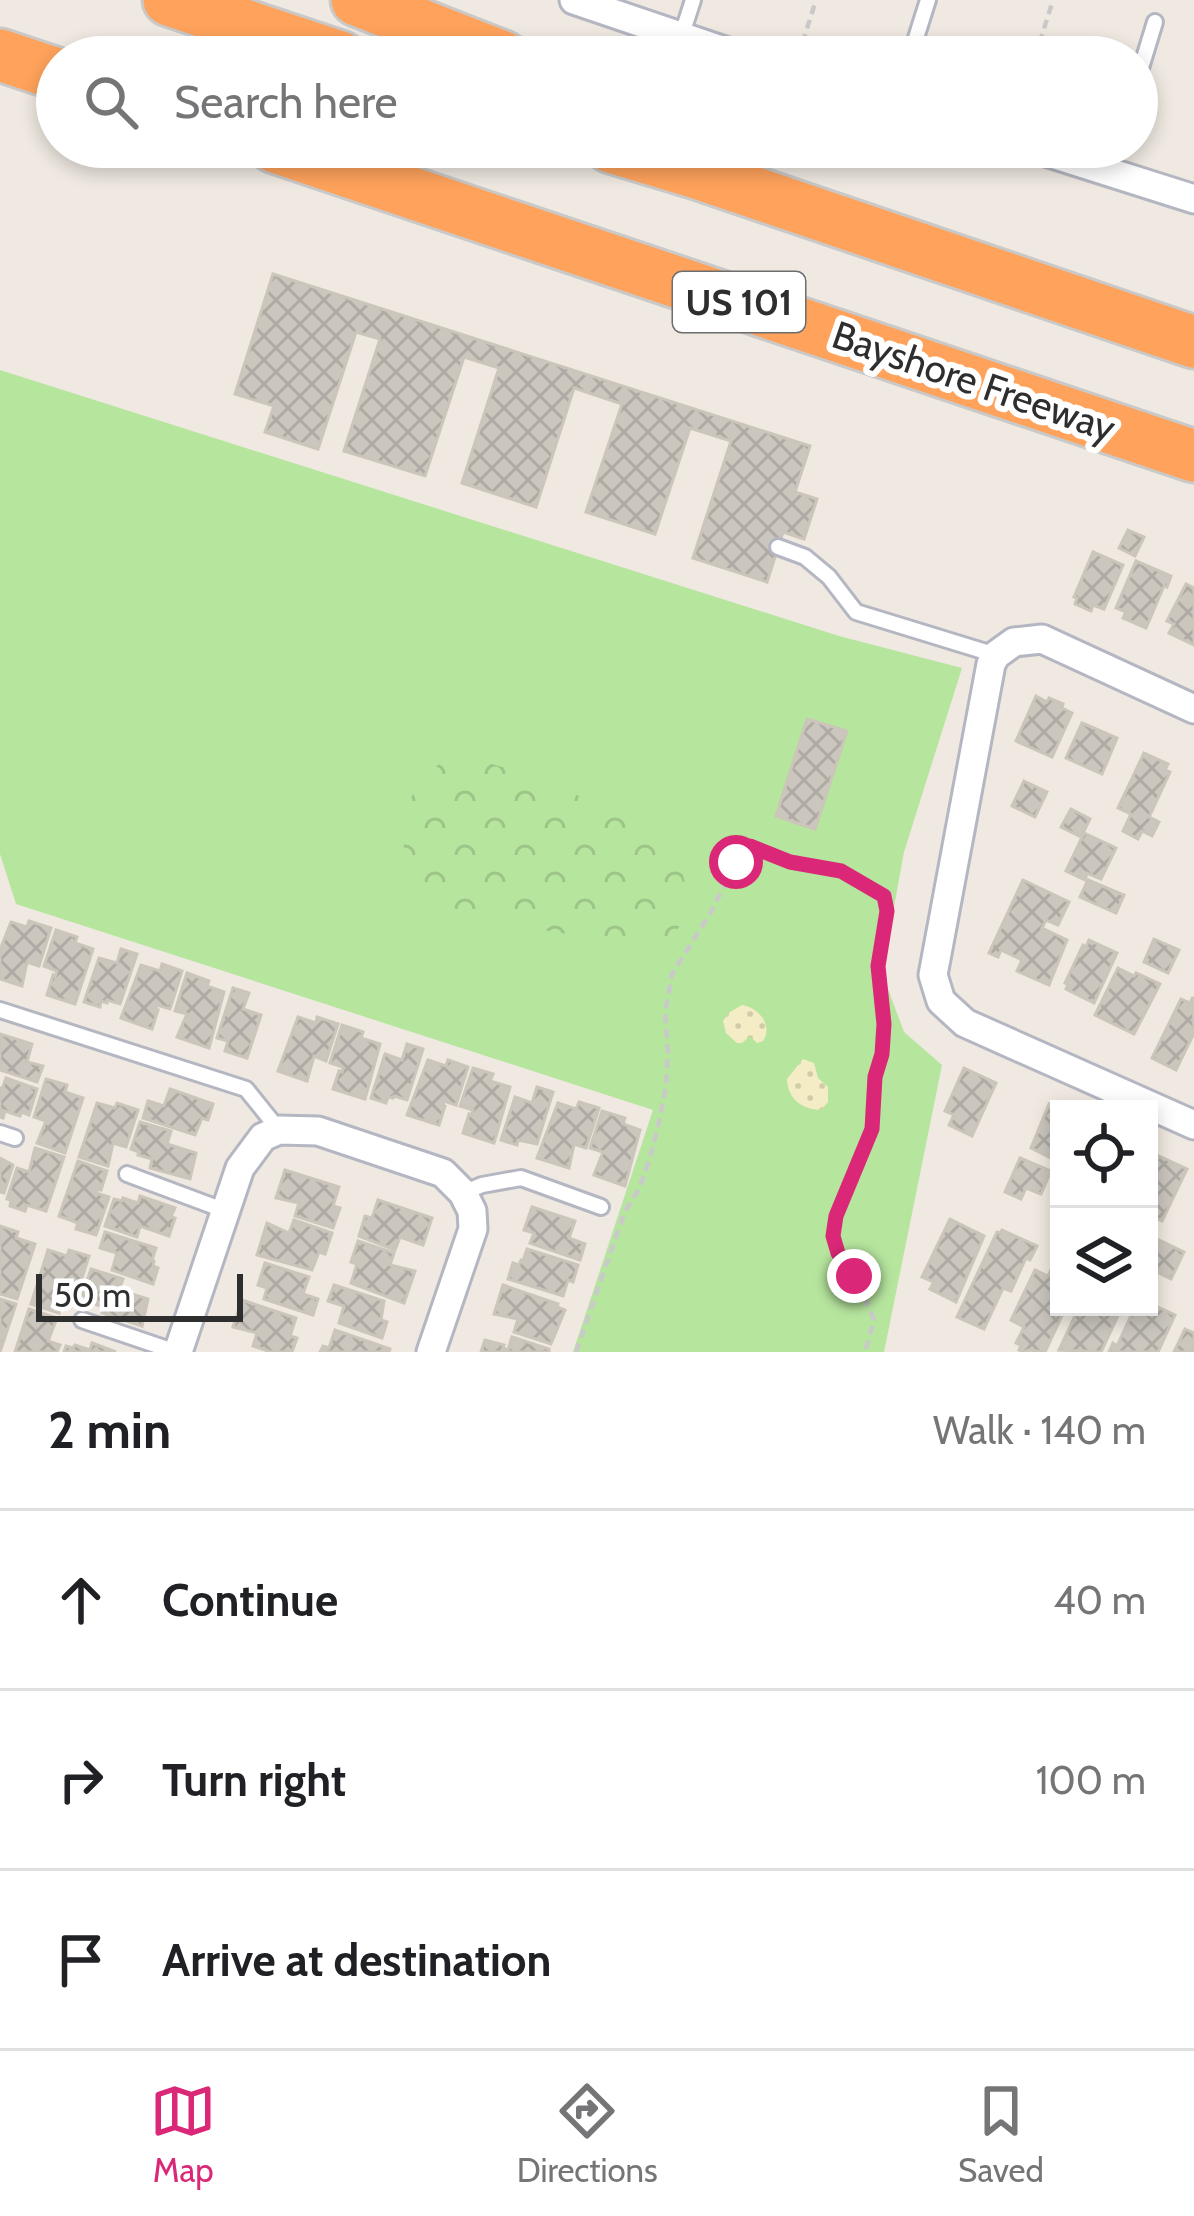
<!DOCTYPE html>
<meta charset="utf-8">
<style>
:root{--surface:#fff;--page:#f2f2f2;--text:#202124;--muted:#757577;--line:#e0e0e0;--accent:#db2777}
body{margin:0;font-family:Cabin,sans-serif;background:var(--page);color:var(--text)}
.controls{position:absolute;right:36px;bottom:36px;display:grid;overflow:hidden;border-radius:0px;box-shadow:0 6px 18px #0003}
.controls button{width:108px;height:108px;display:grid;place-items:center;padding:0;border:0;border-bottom:3px solid var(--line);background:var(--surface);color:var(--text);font:60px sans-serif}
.scale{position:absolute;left:36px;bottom:30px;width:207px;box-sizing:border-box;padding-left:12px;border:6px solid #2e2e2e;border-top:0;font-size:33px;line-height:42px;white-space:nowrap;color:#2e2e2e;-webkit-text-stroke:9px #fff;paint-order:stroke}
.stop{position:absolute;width:36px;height:36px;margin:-27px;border:9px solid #db2777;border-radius:50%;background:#fff}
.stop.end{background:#db2777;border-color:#fff;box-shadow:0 3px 12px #0008}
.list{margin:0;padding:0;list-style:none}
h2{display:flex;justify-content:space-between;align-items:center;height:156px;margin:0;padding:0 48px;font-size:51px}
h2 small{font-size:39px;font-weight:400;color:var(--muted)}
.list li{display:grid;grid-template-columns:78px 1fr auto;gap:36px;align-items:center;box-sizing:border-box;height:180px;padding:0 48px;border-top:3px solid var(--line)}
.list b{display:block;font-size:45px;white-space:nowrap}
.list em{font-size:39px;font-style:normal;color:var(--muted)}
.icon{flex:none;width:66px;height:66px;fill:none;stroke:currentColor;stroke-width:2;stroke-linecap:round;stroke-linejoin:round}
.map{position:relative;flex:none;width:1194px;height:1352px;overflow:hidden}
.search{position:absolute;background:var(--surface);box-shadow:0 6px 18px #0003;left:36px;right:36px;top:36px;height:132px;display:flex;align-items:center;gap:30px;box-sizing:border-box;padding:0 42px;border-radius:66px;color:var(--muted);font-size:45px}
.sheet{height:696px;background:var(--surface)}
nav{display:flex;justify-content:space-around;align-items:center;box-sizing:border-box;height:168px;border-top:3px solid var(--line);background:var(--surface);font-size:33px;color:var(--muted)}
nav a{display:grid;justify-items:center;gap:6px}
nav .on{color:var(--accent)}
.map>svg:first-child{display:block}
.grass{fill:#b6e59e}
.forest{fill:url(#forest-crowns)}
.sand{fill:url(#sand-dots)}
.building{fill:url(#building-cross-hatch);stroke:#cbc5ba;stroke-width:3}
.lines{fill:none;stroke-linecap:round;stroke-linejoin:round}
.lane-casing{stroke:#b4b7c1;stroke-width:20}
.street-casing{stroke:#b4b7c1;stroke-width:33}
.highway-casing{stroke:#c9c9c9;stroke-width:57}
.path{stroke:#c9c9c9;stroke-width:4.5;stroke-dasharray:9 6;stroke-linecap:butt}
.lane{stroke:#fff;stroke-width:14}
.street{stroke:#fff;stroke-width:27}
.highway{stroke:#ffa35c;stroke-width:51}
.route{stroke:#db2777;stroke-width:15}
.labels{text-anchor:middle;stroke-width:12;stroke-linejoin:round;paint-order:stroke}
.shield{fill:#fff;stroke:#6d6d6d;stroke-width:3}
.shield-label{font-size:36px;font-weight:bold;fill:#2e2e2e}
.street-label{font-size:39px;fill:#2e2e2e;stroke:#fff}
</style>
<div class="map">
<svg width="1194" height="1352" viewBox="0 0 1194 1352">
<defs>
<pattern id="forest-crowns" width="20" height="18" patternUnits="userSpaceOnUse" patternTransform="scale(3)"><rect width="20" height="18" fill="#b6e59e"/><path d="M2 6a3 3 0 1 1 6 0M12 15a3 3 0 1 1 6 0" fill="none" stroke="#9dc588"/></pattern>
<pattern id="sand-dots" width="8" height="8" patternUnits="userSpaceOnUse" patternTransform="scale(3)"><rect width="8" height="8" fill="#f3ecc5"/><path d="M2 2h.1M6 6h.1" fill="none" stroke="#d1cbaa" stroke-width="1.8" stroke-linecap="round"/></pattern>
<pattern id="building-cross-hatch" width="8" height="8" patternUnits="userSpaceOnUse" patternTransform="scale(3)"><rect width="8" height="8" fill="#cbc7bf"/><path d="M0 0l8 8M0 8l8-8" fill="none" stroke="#afaba4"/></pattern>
</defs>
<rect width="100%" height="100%" fill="#efe9e1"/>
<!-- grass -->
<path class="grass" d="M0,370L839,636L962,668L904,852L882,973L904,1032L942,1065L884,1352H573L653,1110L16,904L0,854Z"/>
<!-- forest -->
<path class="forest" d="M465,751C476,755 487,762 498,766C516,771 534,773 552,781C568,788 583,800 600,808C644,830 688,842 686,902C686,927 671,940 648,947L474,919C463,911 452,907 440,903C434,901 427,901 421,898C410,892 408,876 406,865C397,811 412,771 465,751Z"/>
<!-- sand -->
<g class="sand">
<path d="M742,1005C760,1008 773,1026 763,1041L757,1043L750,1036L742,1043H737L726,1033L723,1021L730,1012Z"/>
<path d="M803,1059L814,1063L818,1078L828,1087V1102L821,1110C801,1109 788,1099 787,1079Z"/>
</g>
<!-- building -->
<g class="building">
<path d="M273,274L810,446L795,492L817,499L804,539L783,532L767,582L693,558L731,441L690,428L655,534L586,512L622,404L574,388L536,507L462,483L499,368L464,357L425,476L344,451L380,339L356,332L318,449L265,432L274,406L235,394Z"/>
<path d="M1128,530L1144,537L1135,556L1119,548Z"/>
<path d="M1093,552L1123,565L1104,609L1093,605L1091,611L1075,604L1077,598L1074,597Z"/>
<path d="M1136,561L1171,576L1167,587L1164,586L1146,628L1123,618L1126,612L1116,608Z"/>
<path d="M1186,584L1194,588V645L1169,633L1174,624L1167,621Z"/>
<path d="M1036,696L1047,702L1049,698L1063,704L1062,708L1072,713L1052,757L1016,741Z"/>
<path d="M807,719L847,731L815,829L776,816Z"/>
<path d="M1082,723L1117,738L1102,774L1066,758Z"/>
<path d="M1144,753L1168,764L1165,770L1170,772L1149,817L1159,822L1152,836L1142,831L1138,839L1123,831L1131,814L1118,808Z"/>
<path d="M1024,781L1047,792L1035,817L1012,806Z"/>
<path d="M1071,809L1090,819L1081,837L1061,827Z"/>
<path d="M1084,833L1116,848L1101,879L1087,873L1085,880L1066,871Z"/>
<path d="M1023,880L1069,902L1058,925L1046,920L1042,928L1067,940L1049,985L1017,971L1022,960L1001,950L998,957L989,953Z"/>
<path d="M1088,880L1124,895L1116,913L1080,897Z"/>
<path d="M29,921L51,928L39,966L27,962L22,986L0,979V950L11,922L27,927Z"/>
<path d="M56,930L77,937L75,943L93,949L75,1004L47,995L53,975L55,977L57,971L44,966Z"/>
<path d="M1154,939L1179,950L1168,973L1144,962Z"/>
<path d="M1089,940L1117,953L1094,1003L1066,989L1068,984L1065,983L1083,945L1086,947Z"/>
<path d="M121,949L137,954L120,1004L107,1000V1003L101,1001L100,1007L84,1002L99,958L117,963Z"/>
<path d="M162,964L182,971L170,1009L157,1005L156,1010H158L152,1029L121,1018L141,965L160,971Z"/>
<path d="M1118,968L1134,976L1136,973L1160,984L1134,1034L1095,1015Z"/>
<path d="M187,973L209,981L207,986L224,992L209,1048L177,1037L187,1014L175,1011Z"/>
<path d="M233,988L249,993L243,1009L261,1015L247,1058L225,1051L228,1041L217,1038Z"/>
<path d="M1193,997L1194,1033L1176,1070L1152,1058L1181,999L1190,1003Z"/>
<path d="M298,1017L316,1023L317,1017L338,1024L326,1061L314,1056L307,1081L278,1071Z"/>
<path d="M342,1025L363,1032L361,1038L380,1044L365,1099L333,1089L339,1071L342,1072L343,1067L330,1063Z"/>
<path d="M0,1034L32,1044L27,1062L43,1066L37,1082L0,1070Z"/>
<path d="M407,1044L423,1049L407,1100L394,1096L393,1098L388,1097L386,1103L371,1098L385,1054L402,1060Z"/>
<path d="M428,1060L446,1066L448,1060L468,1067L456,1105L444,1101L443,1105L445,1106L439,1125L407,1115Z"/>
<path d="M473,1068L493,1074L490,1081L510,1087L494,1143L463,1133L469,1114L471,1115L473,1110L460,1106Z"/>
<path d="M964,1068L996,1083L972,1136L949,1125L954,1115L945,1111Z"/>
<path d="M6,1078L37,1089L29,1115L21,1112L20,1116L5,1111L3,1118L0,1117V1088L2,1089Z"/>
<path d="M46,1079L67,1085L65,1092L83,1098L65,1153L37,1143L46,1121L34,1117Z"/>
<path d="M537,1087L553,1092L537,1144L518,1140L517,1145L501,1140L515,1097L532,1103Z"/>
<path d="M170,1089L213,1104L208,1120L202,1118L195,1135L143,1118L148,1101L164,1106Z"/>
<path d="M579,1102L599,1108L586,1148L574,1144L569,1168L537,1158L558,1103L576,1109Z"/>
<path d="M97,1103L115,1108L117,1103L138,1110L126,1147L113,1143L108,1166L79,1157Z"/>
<path d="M1049,1104L1059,1109V1162L1031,1148Z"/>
<path d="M602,1111L625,1118L623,1124L640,1130L625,1186L594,1175L603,1152L590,1148Z"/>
<path d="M140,1122L171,1131L167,1144L196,1153L190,1179L150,1168L152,1159L138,1155L139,1152L131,1149Z"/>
<path d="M35,1148L64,1157L46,1211L27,1205L25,1211L10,1206L11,1200L7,1199L17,1168L29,1172Z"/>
<path d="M1159,1156L1187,1169L1162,1221L1149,1215V1177Z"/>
<path d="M0,1158L13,1165L4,1193L0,1192Z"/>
<path d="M1020,1158L1051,1171L1041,1194L1026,1188L1021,1199L1005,1192Z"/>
<path d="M78,1161L107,1171L101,1190L98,1189L96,1193L109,1197L96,1235L76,1229L78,1223L59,1216Z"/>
<path d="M285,1170L339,1187L333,1206L340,1208L333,1228L295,1216L299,1203L276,1198Z"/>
<path d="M140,1196L175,1208L171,1217L175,1218L169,1236L140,1226L137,1237L105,1226L114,1199L122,1201L123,1198L138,1203Z"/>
<path d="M378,1200L432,1218L423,1245L400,1237L395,1250L359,1236L365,1216L372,1218Z"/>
<path d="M532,1207L575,1221L569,1238L585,1244L580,1260L530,1243L534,1233L524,1230Z"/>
<path d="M950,1219L984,1236L956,1302L930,1289L934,1282L922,1277Z"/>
<path d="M294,1220L332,1233L325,1254L319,1252L312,1270L257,1255L267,1223L289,1233Z"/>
<path d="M0,1226L18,1232L16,1238L35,1244L17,1299L0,1294Z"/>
<path d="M1002,1230L1037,1246L1030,1260L1026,1258L1011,1291L1003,1288L984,1329L957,1317L997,1232L1000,1233Z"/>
<path d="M105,1232L156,1248L152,1260L154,1261L153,1266L158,1268L153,1284L112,1270L117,1253L100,1248Z"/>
<path d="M1159,1240L1184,1252L1171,1279L1149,1268V1260Z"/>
<path d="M358,1241L394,1253L390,1265L415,1271L404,1303L351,1283L357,1264L351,1262Z"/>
<path d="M527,1249L578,1265L573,1282L568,1280L563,1296L508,1279L513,1263L519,1265L521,1260L523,1261Z"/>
<path d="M48,1250L67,1256L69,1250L89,1256L77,1294L64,1290L59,1313L31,1304Z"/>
<path d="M1056,1259L1059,1261V1307H1066L1045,1352L1029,1350L1023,1352L1019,1350L1021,1345L1016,1343L1024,1327L1011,1320L1035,1270L1048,1276Z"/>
<path d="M265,1263L309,1277L303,1294L318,1299L313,1315L264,1299L267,1288L258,1285Z"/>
<path d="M91,1269L123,1279L119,1290L148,1299L142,1326L102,1313L104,1307L88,1302L90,1298L82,1295Z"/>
<path d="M334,1285L384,1301L381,1320L387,1322L382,1338L339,1323L344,1306L328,1301Z"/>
<path d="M503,1285L558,1304L557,1307L565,1310L551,1344L514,1332L518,1319L494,1314Z"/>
<path d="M0,1299L16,1304L0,1352Z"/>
<path d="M242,1300L296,1318L290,1336L297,1338L292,1352H271L253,1346L257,1333L233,1327Z"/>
<path d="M1149,1303L1175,1315L1158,1352H1109L1113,1343L1117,1346L1135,1307H1149Z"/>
<path d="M1079,1307H1122L1101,1352L1059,1350Z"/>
<path d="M29,1309L57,1318L48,1341L60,1345L57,1352H15Z"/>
<path d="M1185,1329L1194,1333V1352H1174Z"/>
<path d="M335,1330L390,1349L389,1352H320L323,1346L329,1348Z"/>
<path d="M512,1337L549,1349V1352H481L485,1340L504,1345L503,1348L508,1350Z"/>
<path d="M92,1343L116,1352H64L66,1346L73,1348L75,1345L90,1350Z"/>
</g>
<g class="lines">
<!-- lane casing -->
<g class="lane-casing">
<g id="lane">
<path d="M681,37L693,0"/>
<path d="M910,57L928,0"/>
<path d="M1137,81L1155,22"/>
<path d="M1109,172L1116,147"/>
<path d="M778,547L805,557L829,577L856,612L996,655"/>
<path d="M0,1010L246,1089L279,1130"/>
<path d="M0,1133L15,1138"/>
<path d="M127,1174L226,1211"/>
<path d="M463,1193L482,1185L521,1178L601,1207"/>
<path d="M82,1320L176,1352"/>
</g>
</g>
<!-- street casing -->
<g class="street-casing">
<g id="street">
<path d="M574,0L742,57"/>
<path d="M1030,147L1194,199"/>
<path d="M1194,709L1042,639L1014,642L996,655L991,664L933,975L941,1001L965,1023L1194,1125"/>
<path d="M178,1352L240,1168L263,1137L279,1130L318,1131L443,1173L463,1193L472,1211L473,1229L431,1352"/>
</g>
</g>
<!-- highway casing -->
<g class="highway-casing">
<g id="highway">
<path d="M169,0L340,57"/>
<path d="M357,0L503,57"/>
<path d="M0,55L57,74"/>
<path d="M275,147L1194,456"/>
<path d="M611,147L697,173L1194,342"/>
</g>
</g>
<!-- path -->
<g class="path">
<path d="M798,57L816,0"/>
<path d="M1035,57L1053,0"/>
<path d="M576,1352L625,1211L639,1189L649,1161L658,1127L666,1087L668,1053L665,1013L672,974L711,912L736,862L750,846L790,862L841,871L884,896L887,912L878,966L884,1024L882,1054L875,1077L872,1129L835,1216L833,1236L839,1253L863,1292L874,1320L865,1352"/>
</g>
<!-- lane -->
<use href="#lane" class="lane"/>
<!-- street -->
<use href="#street" class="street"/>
<!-- highway -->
<use href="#highway" class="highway"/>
</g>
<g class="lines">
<!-- route -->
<path class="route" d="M736,862L750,846L790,862L841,871L884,896L887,911L878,966L884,1024L882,1054L875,1077L872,1129L836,1216L833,1236L838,1253L854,1276"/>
</g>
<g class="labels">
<!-- shield labels -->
<rect class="shield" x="673" y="272" width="132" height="60" rx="9"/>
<g class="shield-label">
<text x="739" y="315">US 101</text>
</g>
<!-- street labels -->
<g class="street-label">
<text transform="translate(974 381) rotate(19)" y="14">Bayshore Freeway</text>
</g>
</g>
</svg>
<div class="controls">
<button><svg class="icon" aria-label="locate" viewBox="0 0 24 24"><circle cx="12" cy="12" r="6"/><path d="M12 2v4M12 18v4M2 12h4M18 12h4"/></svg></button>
<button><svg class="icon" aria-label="layers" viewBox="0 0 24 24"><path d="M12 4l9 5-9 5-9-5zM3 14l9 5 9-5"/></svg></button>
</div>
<div class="scale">50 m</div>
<div class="stop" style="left:736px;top:862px"></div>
<div class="stop end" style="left:854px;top:1276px"></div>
<div class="search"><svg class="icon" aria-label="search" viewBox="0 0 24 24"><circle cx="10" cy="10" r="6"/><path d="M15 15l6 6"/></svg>Search here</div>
</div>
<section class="sheet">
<h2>2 min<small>Walk · 140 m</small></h2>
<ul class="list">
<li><svg class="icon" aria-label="ahead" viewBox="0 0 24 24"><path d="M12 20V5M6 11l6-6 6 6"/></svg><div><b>Continue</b></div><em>40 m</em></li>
<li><svg class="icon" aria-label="right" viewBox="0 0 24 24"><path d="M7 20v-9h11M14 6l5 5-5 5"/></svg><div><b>Turn right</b></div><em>100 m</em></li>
<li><svg class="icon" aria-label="arrive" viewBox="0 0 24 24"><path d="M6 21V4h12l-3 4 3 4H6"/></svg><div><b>Arrive at destination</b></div></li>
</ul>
</section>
<nav>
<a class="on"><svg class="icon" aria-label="map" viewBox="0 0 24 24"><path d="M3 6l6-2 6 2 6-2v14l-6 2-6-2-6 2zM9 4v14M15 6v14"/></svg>Map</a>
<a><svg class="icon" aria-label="directions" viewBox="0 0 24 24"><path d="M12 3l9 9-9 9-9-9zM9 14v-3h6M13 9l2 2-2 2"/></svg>Directions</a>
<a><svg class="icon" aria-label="saved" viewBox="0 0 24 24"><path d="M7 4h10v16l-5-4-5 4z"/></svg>Saved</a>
</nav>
